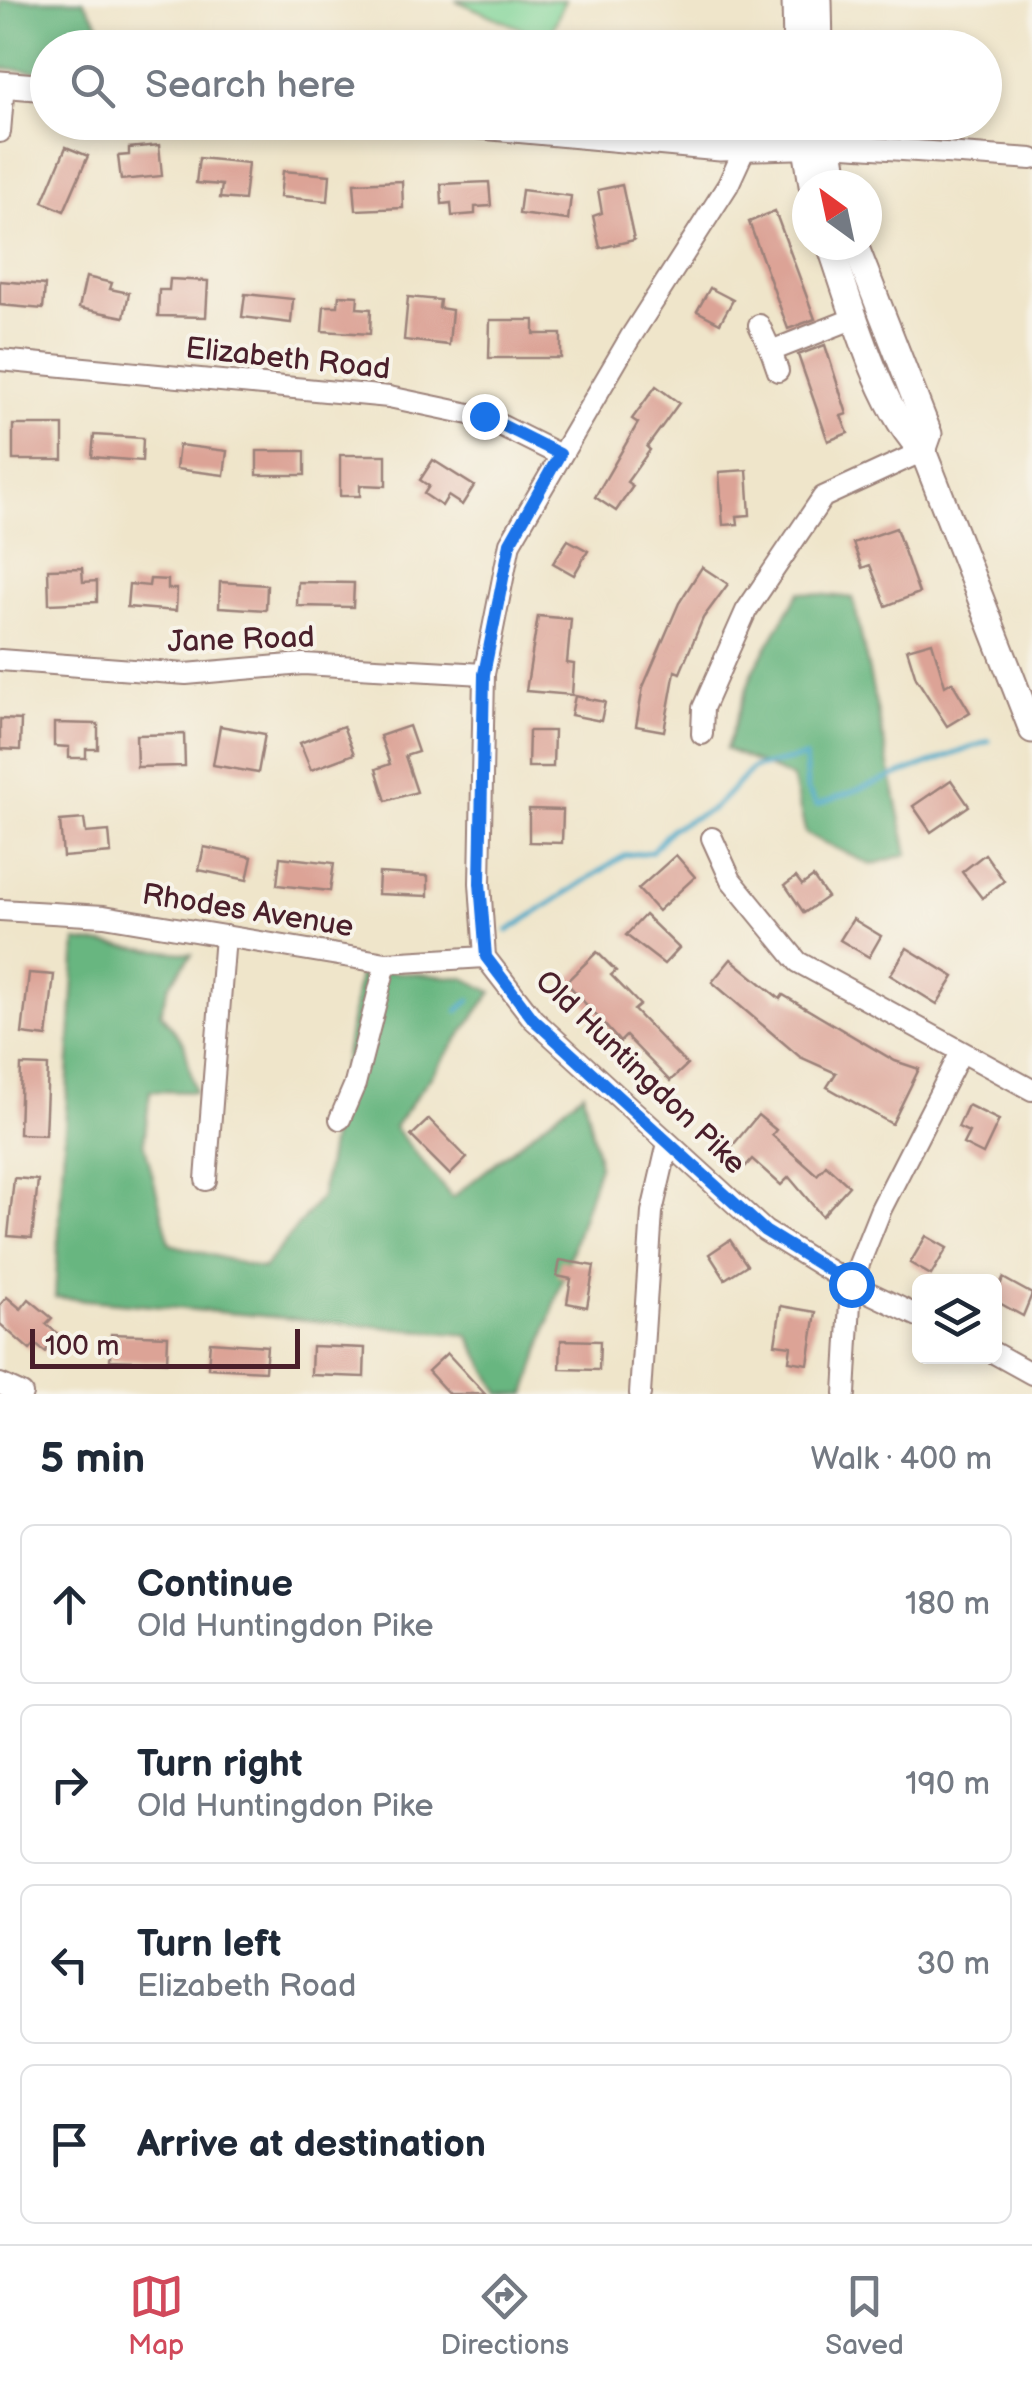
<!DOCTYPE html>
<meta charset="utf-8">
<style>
:root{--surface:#fff;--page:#f6f6f7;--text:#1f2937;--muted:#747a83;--line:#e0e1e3;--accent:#d1495b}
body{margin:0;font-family:"Balsamiq Sans",sans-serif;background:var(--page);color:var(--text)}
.controls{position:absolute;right:30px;bottom:30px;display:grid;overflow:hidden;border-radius:15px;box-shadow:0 5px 15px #0003}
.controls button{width:90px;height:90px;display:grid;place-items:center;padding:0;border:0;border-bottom:2px solid var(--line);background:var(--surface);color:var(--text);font:50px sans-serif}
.compass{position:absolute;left:792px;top:170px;width:90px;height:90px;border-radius:50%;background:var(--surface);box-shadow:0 5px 15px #0003;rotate:327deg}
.scale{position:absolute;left:30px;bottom:25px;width:270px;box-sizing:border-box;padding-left:10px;border:5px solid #4a1f2b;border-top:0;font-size:28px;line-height:35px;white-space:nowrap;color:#4a1f2b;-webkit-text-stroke:8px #f7f3e8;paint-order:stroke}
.stop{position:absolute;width:30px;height:30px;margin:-22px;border:8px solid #1a73e8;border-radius:50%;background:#fff}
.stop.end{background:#1a73e8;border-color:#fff;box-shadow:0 2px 10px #0008}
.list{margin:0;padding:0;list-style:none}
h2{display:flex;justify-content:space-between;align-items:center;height:130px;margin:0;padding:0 40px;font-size:42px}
h2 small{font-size:32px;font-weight:400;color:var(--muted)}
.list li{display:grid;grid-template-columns:65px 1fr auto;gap:30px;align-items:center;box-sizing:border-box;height:160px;margin:0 20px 20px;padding:0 20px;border:2px solid var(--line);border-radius:15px}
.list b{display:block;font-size:38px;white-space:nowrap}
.list p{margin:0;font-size:32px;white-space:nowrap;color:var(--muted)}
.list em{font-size:32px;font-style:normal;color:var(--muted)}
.icon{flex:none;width:55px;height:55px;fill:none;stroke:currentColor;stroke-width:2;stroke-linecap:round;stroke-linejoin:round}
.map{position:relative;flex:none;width:1032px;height:1394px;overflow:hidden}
.search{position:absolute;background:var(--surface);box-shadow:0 5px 15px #0003;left:30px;right:30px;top:30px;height:110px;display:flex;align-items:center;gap:25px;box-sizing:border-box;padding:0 35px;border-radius:55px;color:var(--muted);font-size:38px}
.sheet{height:850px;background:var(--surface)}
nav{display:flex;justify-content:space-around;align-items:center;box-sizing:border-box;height:140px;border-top:2px solid var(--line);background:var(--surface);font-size:28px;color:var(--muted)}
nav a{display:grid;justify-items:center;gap:5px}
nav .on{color:var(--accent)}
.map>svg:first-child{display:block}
.green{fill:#7fd497;stroke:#647a61;stroke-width:2.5}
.forest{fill:#67b680;stroke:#586a56;stroke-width:2.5}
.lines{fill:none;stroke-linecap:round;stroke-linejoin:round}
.stream{stroke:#48a8c7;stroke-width:5}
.building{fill:#dca396}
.minor-casing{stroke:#9c827a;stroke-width:24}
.major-casing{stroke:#9c827a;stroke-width:29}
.minor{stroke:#fff;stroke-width:20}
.major{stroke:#fff;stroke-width:25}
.route{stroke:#1a73e8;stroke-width:12}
.labels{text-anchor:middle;stroke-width:8;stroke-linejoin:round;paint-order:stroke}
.street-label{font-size:30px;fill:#4a1f2b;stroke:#f7f3e8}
</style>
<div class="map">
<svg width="1032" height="1394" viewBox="0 0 1032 1394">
<rect width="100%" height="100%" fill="#f7f3e8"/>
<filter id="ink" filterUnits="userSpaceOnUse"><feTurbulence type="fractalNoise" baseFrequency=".01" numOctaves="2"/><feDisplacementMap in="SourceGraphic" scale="20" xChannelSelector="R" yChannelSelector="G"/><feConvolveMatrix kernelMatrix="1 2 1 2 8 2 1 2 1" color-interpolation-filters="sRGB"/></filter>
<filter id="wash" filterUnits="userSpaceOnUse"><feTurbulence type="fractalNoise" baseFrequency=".0048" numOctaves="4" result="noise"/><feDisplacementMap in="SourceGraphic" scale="40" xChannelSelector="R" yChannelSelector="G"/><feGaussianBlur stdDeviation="2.25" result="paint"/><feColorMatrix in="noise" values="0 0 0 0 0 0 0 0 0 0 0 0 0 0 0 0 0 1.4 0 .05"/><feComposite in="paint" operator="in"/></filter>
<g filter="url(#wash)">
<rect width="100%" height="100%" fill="#efe5ca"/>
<!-- green -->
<path class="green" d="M455,0H565L548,40Z"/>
<!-- forest -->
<g class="forest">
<path d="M0,0H83L115,47L48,48L47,72L0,68Z"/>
<path d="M799,592L853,598L908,854L871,865L806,834L792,778L726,749L753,671Z"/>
<path d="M76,941L192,954L169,985L160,1012L184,1043L195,1092L150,1091L144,1142L170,1244L263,1269L321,1197L360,969L464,978L492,992L394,1127L452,1198L583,1092L599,1165L526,1394H500L468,1335L55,1297Z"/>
</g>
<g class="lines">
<!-- stream -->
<g class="stream">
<path d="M508,931L625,855L651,852L672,828L713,809L753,768L805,757L807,790L817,805L989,741"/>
<path d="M458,1011L470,1000"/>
</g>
</g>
<g id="blocks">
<!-- building -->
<g class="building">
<path d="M159,145L162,176L121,180L118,156L129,155V148Z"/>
<path d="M66,147L88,156L64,211L43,202Z"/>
<path d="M199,158L248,163L244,200L220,198L222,185L196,183Z"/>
<path d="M283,171L330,175L328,201L280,197Z"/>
<path d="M402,181L403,208L356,210L354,183Z"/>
<path d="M489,182L491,206L475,207V214L452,216L451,203L442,204L441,184Z"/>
<path d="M622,185L634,240L600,248L593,216L602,213L598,190Z"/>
<path d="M522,190L571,196L568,220L519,214Z"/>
<path d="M775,211L815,319L788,329L749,222Z"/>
<path d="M86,277L112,283L110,289L129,293L124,317L79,308Z"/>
<path d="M170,279L208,281L206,317L158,316L159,290H169Z"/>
<path d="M0,281L45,285L43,309L0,305Z"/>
<path d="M710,288L733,300L720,323L697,311Z"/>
<path d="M245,294L293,299L291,323L242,317Z"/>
<path d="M339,295L358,296L357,308L371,309L370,334L322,331L324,306H338Z"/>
<path d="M408,297L440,300L439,308L452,310L449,345L404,340Z"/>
<path d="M490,320H534V334H561V358H489Z"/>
<path d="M825,345L847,414L841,416L848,433L828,441L798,355Z"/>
<path d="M656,386L679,403L647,447L650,450L627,482L633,486L616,511L595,497L638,423L632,419Z"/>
<rect x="13" y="425" width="50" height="35"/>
<path d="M94,435L143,438L142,461L92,457Z"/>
<path d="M179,445L227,451L224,475L176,469Z"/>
<rect x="257" y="451" width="48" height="24"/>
<path d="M340,455H386V486L360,485V496H340Z"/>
<path d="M433,460L474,486L462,505L448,496L442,506L424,494L429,486L420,480Z"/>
<path d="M747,470L750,515L737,516L738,524L723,525L719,472Z"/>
<path d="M896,528L919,593L886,606L870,565L862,568L853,543Z"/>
<path d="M568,540L588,551L574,575L553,563Z"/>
<path d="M702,567L728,584L703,618L680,673L675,671L664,731L636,726L643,687L679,603Z"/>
<path d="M82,568L83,582L97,581V602L49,604L48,569Z"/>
<path d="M150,579L168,580V589H177L176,611L127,607L129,584L149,586Z"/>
<path d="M220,582L267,585L266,610L219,607Z"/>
<path d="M298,582L354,583L353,607L297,606Z"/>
<path d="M538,616L571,619L567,663L574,664L572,695L526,691Z"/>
<path d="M932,642L945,686L952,682L970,712L947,726L916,678L907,649Z"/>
<path d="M575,696L605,702L601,721L571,715Z"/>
<path d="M0,719L21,720L20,750L0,749Z"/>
<path d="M54,723L98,724V749H86V758H69V747L54,746Z"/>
<path d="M220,726L265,734L258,773L213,765Z"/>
<path d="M343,726L354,754L311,770L300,743Z"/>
<path d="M409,726L418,752L405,756L417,792L386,801L376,769L390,764L380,736Z"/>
<path d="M529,731H554L553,767H528Z"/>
<path d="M184,734L185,766L137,767L136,735Z"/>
<path d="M951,780L969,806L931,832L913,806Z"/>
<path d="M529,809L563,810L562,843L529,842Z"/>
<path d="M84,819L86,833L109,831L111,853L63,857L60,821Z"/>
<path d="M204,847L252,857L247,880L199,870Z"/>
<path d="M985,854L1004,881L982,898L962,872Z"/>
<path d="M676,855L695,877L658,911L638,889Z"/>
<path d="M280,857L334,863L330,891L277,885Z"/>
<path d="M379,873L428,876V896L378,894Z"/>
<path d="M796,877L802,885L813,877L827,897L804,913L785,885Z"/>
<path d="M645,915L679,948L664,964L626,935Z"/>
<path d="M853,919L881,936L869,957L840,940Z"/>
<path d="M907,948L954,977L937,1004L890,975Z"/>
<path d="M597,952L616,971L611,975L640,1005L634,1010L687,1065L670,1081L626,1036L620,1042L566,982Z"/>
<path d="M731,959L780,999L783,995L895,1061L919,1069L892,1124L827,1087L836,1073L800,1057L712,982Z"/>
<path d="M29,973L54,975L47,1037L22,1034Z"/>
<path d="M21,1065L48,1066L45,1135L19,1134Z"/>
<path d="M968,1105L999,1120L983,1154L963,1144L969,1132L958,1127Z"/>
<path d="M758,1115L776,1130L772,1135L817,1175L826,1165L849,1186L822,1216L789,1177L781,1185L752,1159L746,1166L728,1151Z"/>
<path d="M429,1119L467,1158L450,1175L411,1136Z"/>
<path d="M14,1178L38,1180L32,1238L8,1236Z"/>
<path d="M926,1236L947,1248L931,1275L910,1263Z"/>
<path d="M730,1240L747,1265L725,1279L709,1254Z"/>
<path d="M560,1260L594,1266L587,1307L567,1303L571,1279L557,1276Z"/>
<path d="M1003,1278L1032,1294L1023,1316L994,1300Z"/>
<path d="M7,1297L21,1309L29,1299L52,1318L46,1324L59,1335L45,1352L35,1344L30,1350L0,1324V1305Z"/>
<path d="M781,1306L816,1312L808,1364L789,1361L791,1346L775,1344Z"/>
<path d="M111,1334L168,1336L167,1362L110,1360Z"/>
<path d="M561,1340L600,1341L599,1370L560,1369Z"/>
<path d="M210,1342L267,1346L265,1371L208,1368Z"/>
<path d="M312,1346L365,1348L364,1377L311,1375Z"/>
<path d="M447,1353L485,1394H449L428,1371Z"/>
</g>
</g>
</g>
<g filter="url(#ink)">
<use href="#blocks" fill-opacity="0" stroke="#9c827a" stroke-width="2.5"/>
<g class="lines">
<!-- minor casing -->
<g class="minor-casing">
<g id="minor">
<path d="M757,122L728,185L630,338L510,543L484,674L480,883L485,957L533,1019L765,1231L851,1284L920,1317"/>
<path d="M0,132L4,84"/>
<path d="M830,145L1032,159"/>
<path d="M759,325L771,351"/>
<path d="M0,360L389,397L484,417L560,455"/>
<path d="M778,371L771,351L855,318"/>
<path d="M0,660L186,674L303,664L484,674"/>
<path d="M702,734L703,708L746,611L823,497L923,451"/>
<path d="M712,838L731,880L798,962L1032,1090"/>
<path d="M0,910L104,916L386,963L485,957"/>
<path d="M340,1119L355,1084L386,963"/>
<path d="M206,1180L225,936"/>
<path d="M994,1353L1032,1374"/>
<path d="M0,1384L22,1394"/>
<path d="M640,1394L652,1212L668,1143"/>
<path d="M845,1394L851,1284L881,1209L960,1054"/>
</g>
</g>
<!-- major casing -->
<g class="major-casing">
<g id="major">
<path d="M795,0L796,48"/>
<path d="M819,0L820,48"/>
<path d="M0,84L48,88"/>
<path d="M438,122L720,148L830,145"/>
<path d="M802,122L812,185"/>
<path d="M826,122L836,185"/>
<path d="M830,245C850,302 880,412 923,451L1032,730"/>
<path d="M855,245L929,434L923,451"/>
</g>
</g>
<!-- minor -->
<use href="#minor" class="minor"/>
<!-- major -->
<use href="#major" class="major"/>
</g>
</g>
<g class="lines" filter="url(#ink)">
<!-- route -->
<path class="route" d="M484,416L560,454L510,543L484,674L480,883L486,957L533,1019L765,1231L851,1284"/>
</g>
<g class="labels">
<!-- street labels -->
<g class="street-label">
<text transform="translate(288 358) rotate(6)" y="10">Elizabeth Road</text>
<text transform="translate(241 639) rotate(-2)" y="10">Jane Road</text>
<text transform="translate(248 910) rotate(9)" y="10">Rhodes Avenue</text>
<text transform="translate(641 1072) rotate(44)" y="10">Old Huntingdon Pike</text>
</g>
</g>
</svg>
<div class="controls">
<button><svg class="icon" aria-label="layers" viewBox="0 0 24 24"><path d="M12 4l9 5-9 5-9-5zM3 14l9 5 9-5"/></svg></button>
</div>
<svg class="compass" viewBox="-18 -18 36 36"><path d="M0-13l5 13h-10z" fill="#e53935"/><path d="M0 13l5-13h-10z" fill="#747a83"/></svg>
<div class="scale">100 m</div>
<div class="stop" style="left:851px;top:1284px"></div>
<div class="stop end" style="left:484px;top:416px"></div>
<div class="search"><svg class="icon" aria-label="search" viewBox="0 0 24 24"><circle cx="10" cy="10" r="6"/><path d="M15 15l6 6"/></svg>Search here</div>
</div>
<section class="sheet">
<h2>5 min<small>Walk · 400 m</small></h2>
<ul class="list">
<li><svg class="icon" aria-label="ahead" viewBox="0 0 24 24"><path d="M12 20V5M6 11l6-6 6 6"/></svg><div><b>Continue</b><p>Old Huntingdon Pike</p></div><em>180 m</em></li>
<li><svg class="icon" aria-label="right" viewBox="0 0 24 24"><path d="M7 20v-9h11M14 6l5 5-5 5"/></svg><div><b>Turn right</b><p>Old Huntingdon Pike</p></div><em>190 m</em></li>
<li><svg class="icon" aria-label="left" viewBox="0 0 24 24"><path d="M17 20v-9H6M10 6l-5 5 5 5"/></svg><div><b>Turn left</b><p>Elizabeth Road</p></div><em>30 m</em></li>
<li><svg class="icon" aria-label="arrive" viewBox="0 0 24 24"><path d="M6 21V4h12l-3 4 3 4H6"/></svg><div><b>Arrive at destination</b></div></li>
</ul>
</section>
<nav>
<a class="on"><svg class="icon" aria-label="map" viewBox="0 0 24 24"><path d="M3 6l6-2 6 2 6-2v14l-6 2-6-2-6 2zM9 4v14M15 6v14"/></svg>Map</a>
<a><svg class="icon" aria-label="directions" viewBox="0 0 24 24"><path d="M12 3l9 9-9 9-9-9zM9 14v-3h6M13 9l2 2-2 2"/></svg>Directions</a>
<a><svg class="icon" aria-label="saved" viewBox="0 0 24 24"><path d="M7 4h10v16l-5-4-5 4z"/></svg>Saved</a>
</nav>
